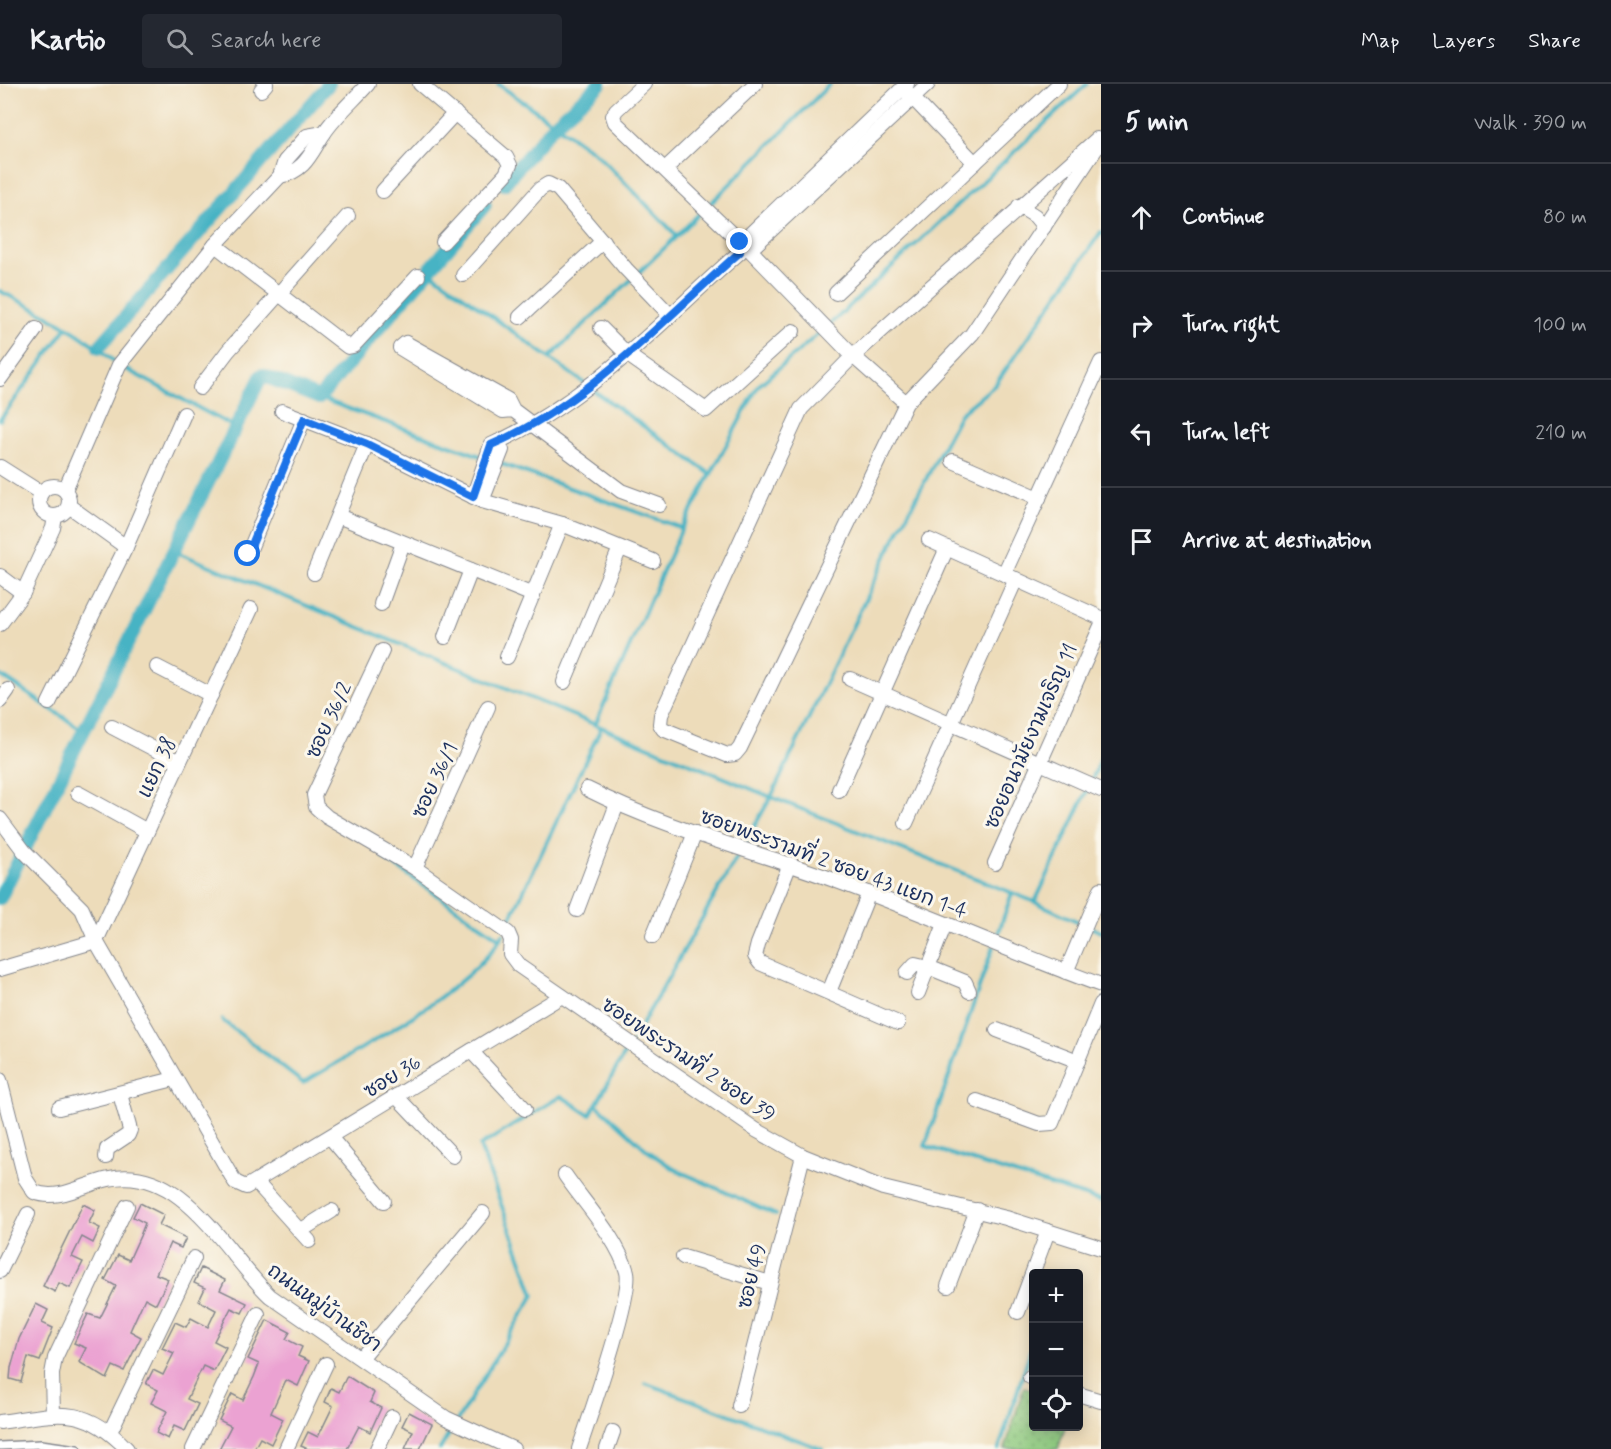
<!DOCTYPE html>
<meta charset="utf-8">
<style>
:root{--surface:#171b24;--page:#242831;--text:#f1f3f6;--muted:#9ea1a6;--line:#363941}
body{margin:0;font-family:Mynerve,"Playpen Sans Thai",sans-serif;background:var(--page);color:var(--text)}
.controls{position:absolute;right:18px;bottom:18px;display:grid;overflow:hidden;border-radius:6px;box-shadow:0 3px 15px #0003}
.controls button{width:54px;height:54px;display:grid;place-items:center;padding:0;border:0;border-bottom:2px solid var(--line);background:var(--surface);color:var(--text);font:30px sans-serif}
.stop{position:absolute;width:18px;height:18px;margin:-14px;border:4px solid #1a73e8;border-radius:50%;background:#fff}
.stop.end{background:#1a73e8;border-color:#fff;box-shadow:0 2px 6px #0008}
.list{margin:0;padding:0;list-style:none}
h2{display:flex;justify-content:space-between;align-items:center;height:78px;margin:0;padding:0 24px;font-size:26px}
h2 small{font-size:20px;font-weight:400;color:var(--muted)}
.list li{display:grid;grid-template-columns:39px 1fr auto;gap:18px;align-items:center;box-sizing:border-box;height:108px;padding:0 24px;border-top:2px solid var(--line)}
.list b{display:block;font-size:22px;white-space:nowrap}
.list em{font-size:20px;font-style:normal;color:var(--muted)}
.icon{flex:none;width:33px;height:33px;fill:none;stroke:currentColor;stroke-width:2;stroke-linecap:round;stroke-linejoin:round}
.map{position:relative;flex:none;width:1101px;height:1365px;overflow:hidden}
header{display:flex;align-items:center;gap:36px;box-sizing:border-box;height:84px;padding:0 30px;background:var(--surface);border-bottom:2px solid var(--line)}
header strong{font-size:28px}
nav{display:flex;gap:33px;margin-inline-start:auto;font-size:21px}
.search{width:420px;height:54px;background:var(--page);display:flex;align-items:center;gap:15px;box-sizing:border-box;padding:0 21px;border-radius:6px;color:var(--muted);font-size:22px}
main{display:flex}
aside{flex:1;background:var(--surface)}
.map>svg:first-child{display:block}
.grass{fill:url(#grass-dots);stroke:#547c6e;stroke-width:1.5}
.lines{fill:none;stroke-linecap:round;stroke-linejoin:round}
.stream{stroke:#47b3c4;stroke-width:4}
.canal{stroke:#47b3c4;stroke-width:14}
.building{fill:#eba2d2}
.lane-casing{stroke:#84868c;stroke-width:10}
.street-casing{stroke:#84868c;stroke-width:16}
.lane{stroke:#fff;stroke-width:7}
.street{stroke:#fff;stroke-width:14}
.route{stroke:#1a73e8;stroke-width:8}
.labels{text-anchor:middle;stroke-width:6;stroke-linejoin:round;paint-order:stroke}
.street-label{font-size:20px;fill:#1b2f5e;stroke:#fbf7ec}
</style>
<header>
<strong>Kartio</strong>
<div class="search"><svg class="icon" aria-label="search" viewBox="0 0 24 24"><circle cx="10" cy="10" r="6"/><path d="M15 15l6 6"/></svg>Search here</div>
<nav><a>Map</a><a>Layers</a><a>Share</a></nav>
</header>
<main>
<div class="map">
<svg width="1101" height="1365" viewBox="0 0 1101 1365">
<defs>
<pattern id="grass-dots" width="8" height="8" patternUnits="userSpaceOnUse" patternTransform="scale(1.5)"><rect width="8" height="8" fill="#8dc97e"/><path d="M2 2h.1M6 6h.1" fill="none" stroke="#72a46a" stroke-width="1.8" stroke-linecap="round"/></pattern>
</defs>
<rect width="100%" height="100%" fill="#fbf7ec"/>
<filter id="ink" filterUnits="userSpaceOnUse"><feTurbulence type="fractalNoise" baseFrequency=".0167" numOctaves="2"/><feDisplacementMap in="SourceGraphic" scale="12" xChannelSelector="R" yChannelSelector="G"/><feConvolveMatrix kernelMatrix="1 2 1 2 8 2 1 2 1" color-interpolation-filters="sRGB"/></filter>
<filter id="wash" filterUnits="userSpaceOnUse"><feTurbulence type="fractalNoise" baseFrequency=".008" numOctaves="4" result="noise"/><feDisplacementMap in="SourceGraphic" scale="24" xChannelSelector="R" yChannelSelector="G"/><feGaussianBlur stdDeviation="1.35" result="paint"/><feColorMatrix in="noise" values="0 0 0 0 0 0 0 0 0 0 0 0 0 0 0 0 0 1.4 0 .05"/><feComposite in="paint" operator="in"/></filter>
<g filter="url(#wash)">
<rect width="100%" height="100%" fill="#eddcba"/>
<!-- grass -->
<path class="grass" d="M1024,1303L1033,1306L1034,1342L1065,1343L1058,1365H1005Z"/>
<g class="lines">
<!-- stream -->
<g class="stream">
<path d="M498,0L598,71L677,152L549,274"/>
<path d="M708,122L830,0"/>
<path d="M677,152L702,127"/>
<path d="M429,187L584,299"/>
<path d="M0,207C41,228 82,248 116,279"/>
<path d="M122,283L236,344"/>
<path d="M590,304L709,389"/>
<path d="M319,314L483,373"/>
<path d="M0,336L67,243"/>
<path d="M499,379L682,444"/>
<path d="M174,467L771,713L1035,818L1101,848"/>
<path d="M0,591L84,647"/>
<path d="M595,641L682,444L758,302L838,233L1087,0"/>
<path d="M1091,698L1101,674"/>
<path d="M383,773L500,855"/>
<path d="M1035,818L1088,705"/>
<path d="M506,844L601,644"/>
<path d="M996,856L1012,809"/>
<path d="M993,863L925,1062L1101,1117"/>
<path d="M222,936L303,999C357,966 475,904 503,850"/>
<path d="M633,956L771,713L889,466L960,330L995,301L1101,148"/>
<path d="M596,1020L648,1067L674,1085L776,1131"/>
<path d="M645,1299L822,1365"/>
<path d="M440,1365L534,1211L480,1062L561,1012L590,1031L629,962"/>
<path d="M999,1365L1034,1255"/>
</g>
<!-- canal -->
<g class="canal">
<path d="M504,100L554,41L600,0"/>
<path d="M99,263L329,0"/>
<path d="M0,814L262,291L319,314L485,121"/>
</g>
</g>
<g id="blocks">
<!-- building -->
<g class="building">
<path d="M140,1119L164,1131L159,1141L186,1154L181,1164L170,1159L156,1190L168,1195L156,1220L145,1214L134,1238L130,1247L141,1253L124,1287L113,1282L107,1295L79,1278L86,1264L74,1259L88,1230L100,1234L116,1202L105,1196L118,1171L129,1176L140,1152L145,1139L133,1133Z"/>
<path d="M83,1120L95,1126L89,1139L100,1144L93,1159L82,1153L72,1173L83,1178L70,1204L59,1199L55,1208L43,1202Z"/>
<path d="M201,1184L225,1196L220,1206L247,1219L242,1229L231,1224L214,1257L226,1263L214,1287L203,1282L187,1315L198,1320L185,1347L174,1342L168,1355L156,1349L167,1327L151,1319L158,1306L146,1300L153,1286L163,1291L174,1269L162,1264L175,1238L186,1243L191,1234L208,1243L216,1226L199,1217L205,1204L194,1199Z"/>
<path d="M36,1220L48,1226L42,1239L53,1244L40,1277L28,1273L21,1298L10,1295L11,1284L19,1255Z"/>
<path d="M267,1236L290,1248L286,1255L302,1263L298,1272L309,1277L298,1302L286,1296L275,1320L271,1329L283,1335L271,1360L260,1354L254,1365H219L231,1342L219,1336L232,1310L243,1316L254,1293L259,1280L248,1275Z"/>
<path d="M347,1292L374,1309L370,1318L381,1324L370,1348L359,1342L347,1365H308L301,1362L308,1348L318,1353L333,1322L325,1318L331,1304L339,1308Z"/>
<path d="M409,1328L432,1340L420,1365H405L413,1347L402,1342Z"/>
</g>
</g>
</g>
<g filter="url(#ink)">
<use href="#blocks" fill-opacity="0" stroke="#84868c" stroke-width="1.5"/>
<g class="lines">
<!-- lane casing -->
<g class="lane-casing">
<path id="lane" d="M0,1362L41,1360L77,1365"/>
</g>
<!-- street casing -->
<g class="street-casing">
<g id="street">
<path d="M420,0L506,73L510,81L506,90L443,158"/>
<path d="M644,0L616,26L613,32L615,38L740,158"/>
<path d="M261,6L266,0"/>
<path d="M906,7L975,79"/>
<path d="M665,85L755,0"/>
<path d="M280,92C306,87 311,68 324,49C336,31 354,16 368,0"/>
<path d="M383,107L455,29"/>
<path d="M1019,122L1035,132L1044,143"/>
<path d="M744,156L907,0"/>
<path d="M215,161L348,263L353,262L418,192"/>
<path d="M752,164L928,0"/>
<path d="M751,167L853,272L1097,55"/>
<path d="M463,191L540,105L548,100L558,105L626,185L670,231"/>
<path d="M836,209L1059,0"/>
<path d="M520,233L603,157"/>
<path d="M601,244L628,271L706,326L793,247"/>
<path d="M0,295L36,245"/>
<path d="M200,304L228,267L348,132"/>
<path d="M906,319L740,664L735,670L727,671L663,645L660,640L661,631L801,325L853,272L906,319L972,250L1101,57"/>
<path d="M513,326L503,327L400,264L406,259L508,316L513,326L621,407L659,421"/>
<path d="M282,327L367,360L482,417L562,440L653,477"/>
<path d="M953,377L1039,414"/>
<path d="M0,383L41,409"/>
<circle cx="54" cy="417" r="15"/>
<path d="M65,406L119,281L215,161L280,92L285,77L307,52L324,49"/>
<path d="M473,413L491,361C589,318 661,237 740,168"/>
<path d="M482,417L502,366L498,358"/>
<path d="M69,422L126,463"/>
<path d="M338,432L533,511"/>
<path d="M929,456L1101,534"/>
<path d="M248,470L304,335"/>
<path d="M314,489L367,360"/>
<path d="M1004,490L1101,278"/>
<path d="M0,492L23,509"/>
<path d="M381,520L403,459"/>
<path d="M0,540L23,509L53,444L55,433"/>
<path d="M445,553L471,486"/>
<path d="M382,567L314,711L316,723L327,733L415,784L508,849L511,856L510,870L519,882L756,1046L803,1072L883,1104L1006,1134L1101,1164"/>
<path d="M507,573L562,440"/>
<path d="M157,583L211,611"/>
<path d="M850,595L1101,706"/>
<path d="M564,598L620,464"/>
<path d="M0,617L8,606"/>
<path d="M49,619L126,463L184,330"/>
<path d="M112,643L179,678"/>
<path d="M587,705C666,745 752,766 834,796C924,829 1011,868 1101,901"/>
<path d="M839,706L947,464"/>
<path d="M78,709L147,747"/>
<path d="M0,735L24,767L82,825L96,857L235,1098L246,1103L562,912"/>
<path d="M906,739L1016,495"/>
<path d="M995,779L1101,542"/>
<path d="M790,780L758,860L755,872L760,879L898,939"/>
<path d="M415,784L488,623"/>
<path d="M577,826L617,720"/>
<path d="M945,840L928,883L965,898L969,907"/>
<path d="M653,852L695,749"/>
<path d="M0,885L96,857L251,525"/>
<path d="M1066,888L1101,805"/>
<path d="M907,889L915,880L928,883L918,909"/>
<path d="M829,908L869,809"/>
<path d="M997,946L1078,977"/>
<path d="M471,967L525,1025"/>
<path d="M0,996L25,1094L34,1108C59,1118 84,1100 109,1095C183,1080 224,1168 270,1212L446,1334L513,1365"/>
<path d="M396,1012L453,1072"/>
<path d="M977,1017L1039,1040L1052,1039L1101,920"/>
<path d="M59,1024L174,995"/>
<path d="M330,1053L384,1117"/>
<path d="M106,1073L107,1065L128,1051L130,1046L120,1010"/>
<path d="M565,1091C584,1119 618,1155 627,1188C633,1210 589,1335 579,1365"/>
<path d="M256,1098L309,1157"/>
<path d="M300,1147L332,1127"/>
<path d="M683,1173L770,1199"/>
<path d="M0,1187L28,1130"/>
<path d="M948,1202L977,1126"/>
<path d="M1018,1228L1048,1147"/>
<path d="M362,1273L483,1129"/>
<path d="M1030,1293L1034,1294"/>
<path d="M1078,1310L1101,1317"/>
<path d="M739,1322L803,1072"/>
<path d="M53,1331L52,1290L55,1274L127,1122"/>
<path d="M0,1338C57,1330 83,1319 127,1365"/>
<path d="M110,1348L194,1174"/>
<path d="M193,1365L258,1230"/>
<path d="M286,1365L326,1280"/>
<path d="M377,1365L392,1333"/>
<path d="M607,1365L613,1348"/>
</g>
</g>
<!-- lane -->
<use href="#lane" class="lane"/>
<!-- street -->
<use href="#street" class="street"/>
</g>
</g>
<g class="lines" filter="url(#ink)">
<!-- route -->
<path class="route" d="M248,470L304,335L367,360L473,413L491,361C589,319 662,237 740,168V158"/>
</g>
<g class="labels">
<!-- street labels -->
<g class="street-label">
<text transform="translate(328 636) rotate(-65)" y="7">ซอย 36/2</text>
<text transform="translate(1030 652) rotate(-66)" y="7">ซอยอนามัยงามเจริญ 11</text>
<text transform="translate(156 683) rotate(-65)" y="7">แยก 38</text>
<text transform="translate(434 696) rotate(-65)" y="7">ซอย 36/1</text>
<text transform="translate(834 779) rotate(20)" y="7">ซอยพระรามที่ 2 ซอย 43 แยก 1-4</text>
<text transform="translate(689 975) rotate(34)" y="7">ซอยพระรามที่ 2 ซอย 39</text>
<text transform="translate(392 992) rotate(-31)" y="7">ซอย 36</text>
<text transform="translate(751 1192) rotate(-76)" y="7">ซอย 49</text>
<text transform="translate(325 1223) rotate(36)" y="7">ถนนหมู่บ้านชิชา</text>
</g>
</g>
</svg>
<div class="controls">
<button>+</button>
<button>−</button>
<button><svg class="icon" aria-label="locate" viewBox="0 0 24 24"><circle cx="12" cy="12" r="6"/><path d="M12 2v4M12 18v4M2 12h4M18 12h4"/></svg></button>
</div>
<div class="stop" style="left:248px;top:470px"></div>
<div class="stop end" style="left:740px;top:158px"></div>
</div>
<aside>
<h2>5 min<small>Walk · 390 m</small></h2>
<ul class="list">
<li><svg class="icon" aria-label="ahead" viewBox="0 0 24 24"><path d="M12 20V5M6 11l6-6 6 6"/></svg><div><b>Continue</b></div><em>80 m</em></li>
<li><svg class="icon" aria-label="right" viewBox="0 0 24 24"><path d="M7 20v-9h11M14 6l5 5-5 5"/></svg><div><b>Turn right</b></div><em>100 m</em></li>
<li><svg class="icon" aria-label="left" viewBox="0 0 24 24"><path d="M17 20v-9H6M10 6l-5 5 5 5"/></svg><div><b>Turn left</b></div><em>210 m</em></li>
<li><svg class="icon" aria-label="arrive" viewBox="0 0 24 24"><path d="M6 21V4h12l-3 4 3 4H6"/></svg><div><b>Arrive at destination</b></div></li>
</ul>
</aside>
</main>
